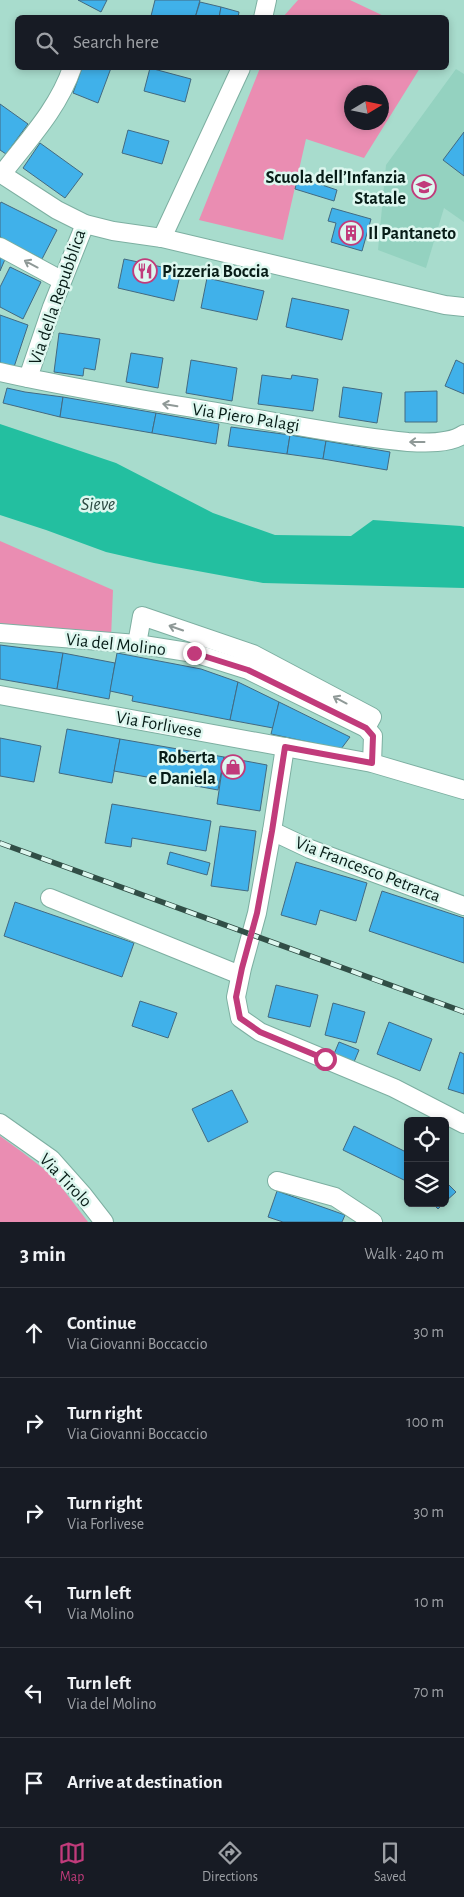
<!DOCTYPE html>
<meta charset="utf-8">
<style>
:root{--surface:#171b24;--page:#20242c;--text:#f1f3f6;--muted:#9ea1a6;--line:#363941;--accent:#c13b7b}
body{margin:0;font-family:"Alegreya Sans",sans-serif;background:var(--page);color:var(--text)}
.controls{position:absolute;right:15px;bottom:15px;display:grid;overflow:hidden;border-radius:8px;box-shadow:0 2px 8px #0003}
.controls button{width:45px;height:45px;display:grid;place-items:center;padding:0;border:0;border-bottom:1px solid var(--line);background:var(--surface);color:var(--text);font:25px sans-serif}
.compass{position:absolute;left:344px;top:85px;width:45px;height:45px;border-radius:50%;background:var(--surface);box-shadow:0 2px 8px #0003;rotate:80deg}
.stop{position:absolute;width:15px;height:15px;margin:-11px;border:4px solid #c13b7b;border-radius:50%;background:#fff}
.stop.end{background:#c13b7b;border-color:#fff;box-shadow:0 1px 5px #0008}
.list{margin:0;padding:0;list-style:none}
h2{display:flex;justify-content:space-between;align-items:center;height:65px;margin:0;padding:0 20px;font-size:21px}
h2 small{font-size:16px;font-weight:400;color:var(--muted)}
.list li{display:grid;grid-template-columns:32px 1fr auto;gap:15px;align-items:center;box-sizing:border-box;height:90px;padding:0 20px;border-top:1px solid var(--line)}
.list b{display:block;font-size:19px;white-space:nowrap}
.list p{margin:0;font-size:16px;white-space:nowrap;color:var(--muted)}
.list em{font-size:16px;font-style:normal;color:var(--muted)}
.icon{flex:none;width:28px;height:28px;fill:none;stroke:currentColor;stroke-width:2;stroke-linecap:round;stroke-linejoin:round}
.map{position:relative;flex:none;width:464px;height:1222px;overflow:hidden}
.search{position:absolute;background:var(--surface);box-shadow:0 2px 8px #0003;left:15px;right:15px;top:15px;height:55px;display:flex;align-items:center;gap:12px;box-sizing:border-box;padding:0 18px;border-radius:8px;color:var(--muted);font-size:19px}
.sheet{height:605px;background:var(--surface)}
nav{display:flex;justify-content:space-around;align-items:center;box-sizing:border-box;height:70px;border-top:1px solid var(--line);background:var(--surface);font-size:14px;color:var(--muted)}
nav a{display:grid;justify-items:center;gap:2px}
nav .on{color:var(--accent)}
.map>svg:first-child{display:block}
.built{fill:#94d2c0}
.green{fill:#ea8db2;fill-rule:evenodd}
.water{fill:#23bfa0}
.building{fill:#40b1ea;stroke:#436a81}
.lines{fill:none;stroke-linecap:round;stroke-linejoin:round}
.minor-casing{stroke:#7dafa1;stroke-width:20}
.minor{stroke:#fff;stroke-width:18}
.rail-casing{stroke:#314e46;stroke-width:5.5}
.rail{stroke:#ddf7ef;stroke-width:4;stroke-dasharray:11;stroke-linecap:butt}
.oneway{stroke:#8f9997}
.route{stroke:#c13b7b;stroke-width:6}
.labels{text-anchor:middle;stroke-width:5;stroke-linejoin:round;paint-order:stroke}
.poi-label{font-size:18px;font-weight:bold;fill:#071c17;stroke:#ddf7ef;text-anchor:end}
.street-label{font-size:18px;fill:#071c17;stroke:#ddf7ef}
.water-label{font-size:19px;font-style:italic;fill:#2a4840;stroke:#ddf7ef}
</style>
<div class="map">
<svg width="464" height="1222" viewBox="0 0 464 1222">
<rect width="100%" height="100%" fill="#a8dccd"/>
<!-- built -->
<path class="built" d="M456,69L464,74V222L444,208L426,268L378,250L386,165Z"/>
<!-- green -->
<g class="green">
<path d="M298,0H350L386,17H283Z"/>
<path d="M260,68H420L364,158L306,139L283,240L199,220ZM352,92H382V122H352Z"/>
<path d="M0,541L113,590L111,638L0,630Z"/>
<path d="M0,1136L22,1152L53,1176L88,1222H0Z"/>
</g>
<!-- water -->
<path class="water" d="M0,424L116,463L213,513L275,535L351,536L373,520L461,526L464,527V588L263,583L154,563L106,552L46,530L0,515Z"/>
<!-- building -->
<g class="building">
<path d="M78,0H107L101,12Z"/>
<path d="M155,0H200L195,18H157L151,16Z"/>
<path d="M200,2L221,7L219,18H195Z"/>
<path d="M221,7L239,12L238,18H219Z"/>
<path d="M82,68H111L98,103L73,93Z"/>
<path d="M150,68L191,79L185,102L144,91Z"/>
<path d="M0,104L28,124L6,154L0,150Z"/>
<path d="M128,130L169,141L162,164L122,153Z"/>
<path d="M464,132V176L443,160Z"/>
<path d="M40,143L83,174L65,198L23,168Z"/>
<path d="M298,177L337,190L334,201L295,189Z"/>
<path d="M1,202L57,230L42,259L0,237V204Z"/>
<path d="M332,208L371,219L362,251L331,242L336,223L328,221Z"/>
<path d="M0,255L6,257L0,271Z"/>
<path d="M124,259L181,271L174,301L118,288Z"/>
<path d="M10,267L41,282L23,319L0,307V287Z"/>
<path d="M207,278L264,291L257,320L201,308Z"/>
<path d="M292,298L349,310L342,340L286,327Z"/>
<path d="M0,315L28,325L13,370L0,366Z"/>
<path d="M59,333L100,339L95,370L84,368L83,376L54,372Z"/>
<path d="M131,353L163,358L158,388L126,382Z"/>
<path d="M191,360L237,368L232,401L186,393Z"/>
<path d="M456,360L464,364V394L445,386Z"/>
<path d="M262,375L291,379L292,375L318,379L313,411L258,404Z"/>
<path d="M343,387L382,393L377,423L339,417Z"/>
<path d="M7,388L25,392L63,397L60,417L3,403Z"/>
<path d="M437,391V422H405V392Z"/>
<path d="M63,397L156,413L152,433L60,417Z"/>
<path d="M156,413L219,424L216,444L152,433Z"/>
<path d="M231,427L290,435L287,454L228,446Z"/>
<path d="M290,435L326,441L323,459L287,454Z"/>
<path d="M326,441L390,452L387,470L323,459Z"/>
<path d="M0,645L63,653L57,689L0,679Z"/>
<path d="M63,653L115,663L109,699L57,689Z"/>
<path d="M117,653L201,669L238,682L230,720L132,701L133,696L110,691Z"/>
<path d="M238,682L279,702L273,728L230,720Z"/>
<path d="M279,702L350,737L341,749L271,734Z"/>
<path d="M67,729L120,739L112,783L59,773Z"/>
<path d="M0,738L41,746L34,782L0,776Z"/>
<path d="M120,739L224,757L218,790L114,771Z"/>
<path d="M224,757L267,765L260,811L217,804Z"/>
<path d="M112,804L211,821L206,851L132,838L131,847L105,843Z"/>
<path d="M220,826L256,831L248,891L211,886Z"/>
<path d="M170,852L210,863L207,875L167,864Z"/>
<path d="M296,862L367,883L356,921L320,910L316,925L281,915Z"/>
<path d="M382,891L464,918V963L369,931Z"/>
<path d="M15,902L134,943L122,977L4,936Z"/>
<path d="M276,985L318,995L310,1027L268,1017Z"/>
<path d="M140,1001L177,1013L168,1038L132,1026Z"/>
<path d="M333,1003L365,1012L356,1043L325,1035Z"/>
<path d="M389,1022L432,1039L420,1071L377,1054Z"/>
<path d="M339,1042L359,1050L354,1062L334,1054Z"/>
<path d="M460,1052L464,1054V1094L448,1089Z"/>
<path d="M232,1090L248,1122L208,1142L192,1109Z"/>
<path d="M354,1126L408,1153V1182L343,1150Z"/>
<path d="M445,1181L456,1192L445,1202Z"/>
<path d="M277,1191L345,1215L342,1222H283L268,1217Z"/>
<path d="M432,1203H444L438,1209Z"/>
</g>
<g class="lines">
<!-- minor casing -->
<g class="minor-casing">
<g id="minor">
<path d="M263,18L267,0"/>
<path d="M0,173L57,210L85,224L113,231L162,238L445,305L464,307"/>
<path d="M2,174C28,140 58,109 72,68"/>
<path d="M162,238L241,68"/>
<path d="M0,247L61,280"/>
<path d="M0,372C79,390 159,402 239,416C295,425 352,437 408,442C425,443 450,444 464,434"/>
<path d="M28,378L52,307L85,224"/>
<path d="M0,633L137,644L194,653L248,670L366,728L373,736L372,763"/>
<path d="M137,644L142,616L253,654L372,717L366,728"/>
<path d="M0,695L372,763L464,790"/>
<path d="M285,747L272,831L257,913L242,968L236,997L240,1018L260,1032L394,1088L464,1124"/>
<path d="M272,831L310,849L464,906"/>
<path d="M50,898L240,975"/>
<path d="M0,1123L51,1159L83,1195L104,1222"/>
<path d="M277,1181L335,1197L373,1222"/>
</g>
</g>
<!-- minor -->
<use href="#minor" class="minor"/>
<!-- rail casing -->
<g class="rail-casing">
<path id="rail" d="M0,843L464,1012"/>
</g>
<!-- rail -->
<use href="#rail" class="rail"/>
</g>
<!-- one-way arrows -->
<defs><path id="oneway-shaft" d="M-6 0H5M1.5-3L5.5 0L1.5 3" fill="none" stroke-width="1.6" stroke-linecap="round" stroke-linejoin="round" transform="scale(1.25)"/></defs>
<g class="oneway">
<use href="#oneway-shaft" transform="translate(31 264) rotate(-152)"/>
<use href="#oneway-shaft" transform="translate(170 405) rotate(-171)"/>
<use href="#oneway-shaft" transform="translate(417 442) rotate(-180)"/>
<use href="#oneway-shaft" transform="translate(176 628) rotate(-161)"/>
<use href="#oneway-shaft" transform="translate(340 700) rotate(-152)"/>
</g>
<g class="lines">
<!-- route -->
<path class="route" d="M194,653L248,670L366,728L373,736L372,763L285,747L272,831L257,913L242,968L236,997L240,1018L260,1032L325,1059"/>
</g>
<!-- icons -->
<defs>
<g id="school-ring" transform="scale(1.25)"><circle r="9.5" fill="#ddf7ef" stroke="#c13b7b" stroke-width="1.5"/><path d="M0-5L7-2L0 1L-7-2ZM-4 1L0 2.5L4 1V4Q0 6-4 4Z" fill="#c13b7b"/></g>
<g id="building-ring" transform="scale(1.25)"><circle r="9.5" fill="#ddf7ef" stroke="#c13b7b" stroke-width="1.5"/><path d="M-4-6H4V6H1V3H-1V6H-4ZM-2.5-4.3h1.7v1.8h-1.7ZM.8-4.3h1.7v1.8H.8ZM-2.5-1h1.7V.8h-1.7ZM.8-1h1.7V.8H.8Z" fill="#c13b7b"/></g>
<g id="restaurant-ring" transform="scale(1.25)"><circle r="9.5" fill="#ddf7ef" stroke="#c13b7b" stroke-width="1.5"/><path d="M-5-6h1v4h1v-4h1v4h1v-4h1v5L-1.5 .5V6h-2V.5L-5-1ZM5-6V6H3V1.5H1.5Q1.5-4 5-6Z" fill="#c13b7b"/></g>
<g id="shop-ring" transform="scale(1.25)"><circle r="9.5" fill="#ddf7ef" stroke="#c13b7b" stroke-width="1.5"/><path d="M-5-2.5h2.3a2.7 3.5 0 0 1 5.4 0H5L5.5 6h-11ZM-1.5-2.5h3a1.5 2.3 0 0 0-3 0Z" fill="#c13b7b"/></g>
</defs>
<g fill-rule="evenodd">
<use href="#school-ring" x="424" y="187"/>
<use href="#building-ring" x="351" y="233"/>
<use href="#restaurant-ring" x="145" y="271"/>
<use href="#shop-ring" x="233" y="767"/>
</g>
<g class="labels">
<!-- poi labels -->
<g class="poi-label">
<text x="406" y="183">Scuola dell’Infanzia<tspan x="406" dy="21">Statale</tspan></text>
<text x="368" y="239" text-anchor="start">Il Pantaneto</text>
<text x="162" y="277" text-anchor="start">Pizzeria Boccia</text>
<text x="216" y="763">Roberta<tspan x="216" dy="21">e Daniela</tspan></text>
</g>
<!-- street labels -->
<g class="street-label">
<text transform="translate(57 297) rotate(-71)" y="6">Via della Repubblica</text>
<text transform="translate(246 417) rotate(9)" y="6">Via Piero Palagi</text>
<text transform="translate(116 644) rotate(6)" y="6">Via del Molino</text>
<text transform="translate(159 724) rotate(10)" y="6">Via Forlivese</text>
<text transform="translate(368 869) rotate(21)" y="6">Via Francesco Petrarca</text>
<text transform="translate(66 1180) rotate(46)" y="6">Via Tirolo</text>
</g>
<!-- water labels -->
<g class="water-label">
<text x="98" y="510">Sieve</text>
</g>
</g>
</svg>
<div class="controls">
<button><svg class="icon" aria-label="locate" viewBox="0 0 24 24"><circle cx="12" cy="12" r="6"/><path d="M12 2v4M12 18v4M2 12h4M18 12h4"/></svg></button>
<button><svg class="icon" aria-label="layers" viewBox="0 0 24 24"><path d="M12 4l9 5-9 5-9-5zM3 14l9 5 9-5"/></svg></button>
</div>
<svg class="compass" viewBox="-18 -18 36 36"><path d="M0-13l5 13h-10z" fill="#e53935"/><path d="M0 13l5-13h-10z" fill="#9ea1a6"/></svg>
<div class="stop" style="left:325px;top:1059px"></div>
<div class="stop end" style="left:194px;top:653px"></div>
<div class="search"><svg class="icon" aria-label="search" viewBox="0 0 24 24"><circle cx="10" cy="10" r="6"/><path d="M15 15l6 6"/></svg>Search here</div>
</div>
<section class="sheet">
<h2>3 min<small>Walk · 240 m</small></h2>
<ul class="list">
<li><svg class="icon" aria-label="ahead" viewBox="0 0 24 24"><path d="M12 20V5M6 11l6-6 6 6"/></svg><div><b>Continue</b><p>Via Giovanni Boccaccio</p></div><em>30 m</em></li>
<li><svg class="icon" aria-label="right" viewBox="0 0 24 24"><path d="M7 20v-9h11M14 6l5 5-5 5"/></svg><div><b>Turn right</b><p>Via Giovanni Boccaccio</p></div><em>100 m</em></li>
<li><svg class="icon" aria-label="right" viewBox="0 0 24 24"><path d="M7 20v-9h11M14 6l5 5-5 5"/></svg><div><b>Turn right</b><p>Via Forlivese</p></div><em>30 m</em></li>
<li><svg class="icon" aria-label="left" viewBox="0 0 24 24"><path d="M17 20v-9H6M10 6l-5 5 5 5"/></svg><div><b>Turn left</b><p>Via Molino</p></div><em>10 m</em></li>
<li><svg class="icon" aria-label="left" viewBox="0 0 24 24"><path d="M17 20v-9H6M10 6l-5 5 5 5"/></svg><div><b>Turn left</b><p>Via del Molino</p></div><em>70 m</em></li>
<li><svg class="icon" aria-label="arrive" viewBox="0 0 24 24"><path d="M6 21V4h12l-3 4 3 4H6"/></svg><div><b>Arrive at destination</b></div></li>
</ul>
</section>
<nav>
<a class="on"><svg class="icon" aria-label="map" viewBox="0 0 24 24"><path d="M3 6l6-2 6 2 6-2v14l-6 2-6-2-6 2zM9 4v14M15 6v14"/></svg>Map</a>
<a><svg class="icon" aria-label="directions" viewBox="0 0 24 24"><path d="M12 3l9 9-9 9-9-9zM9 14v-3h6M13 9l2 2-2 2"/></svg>Directions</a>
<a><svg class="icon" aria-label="saved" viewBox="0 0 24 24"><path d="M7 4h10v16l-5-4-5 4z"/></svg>Saved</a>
</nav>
